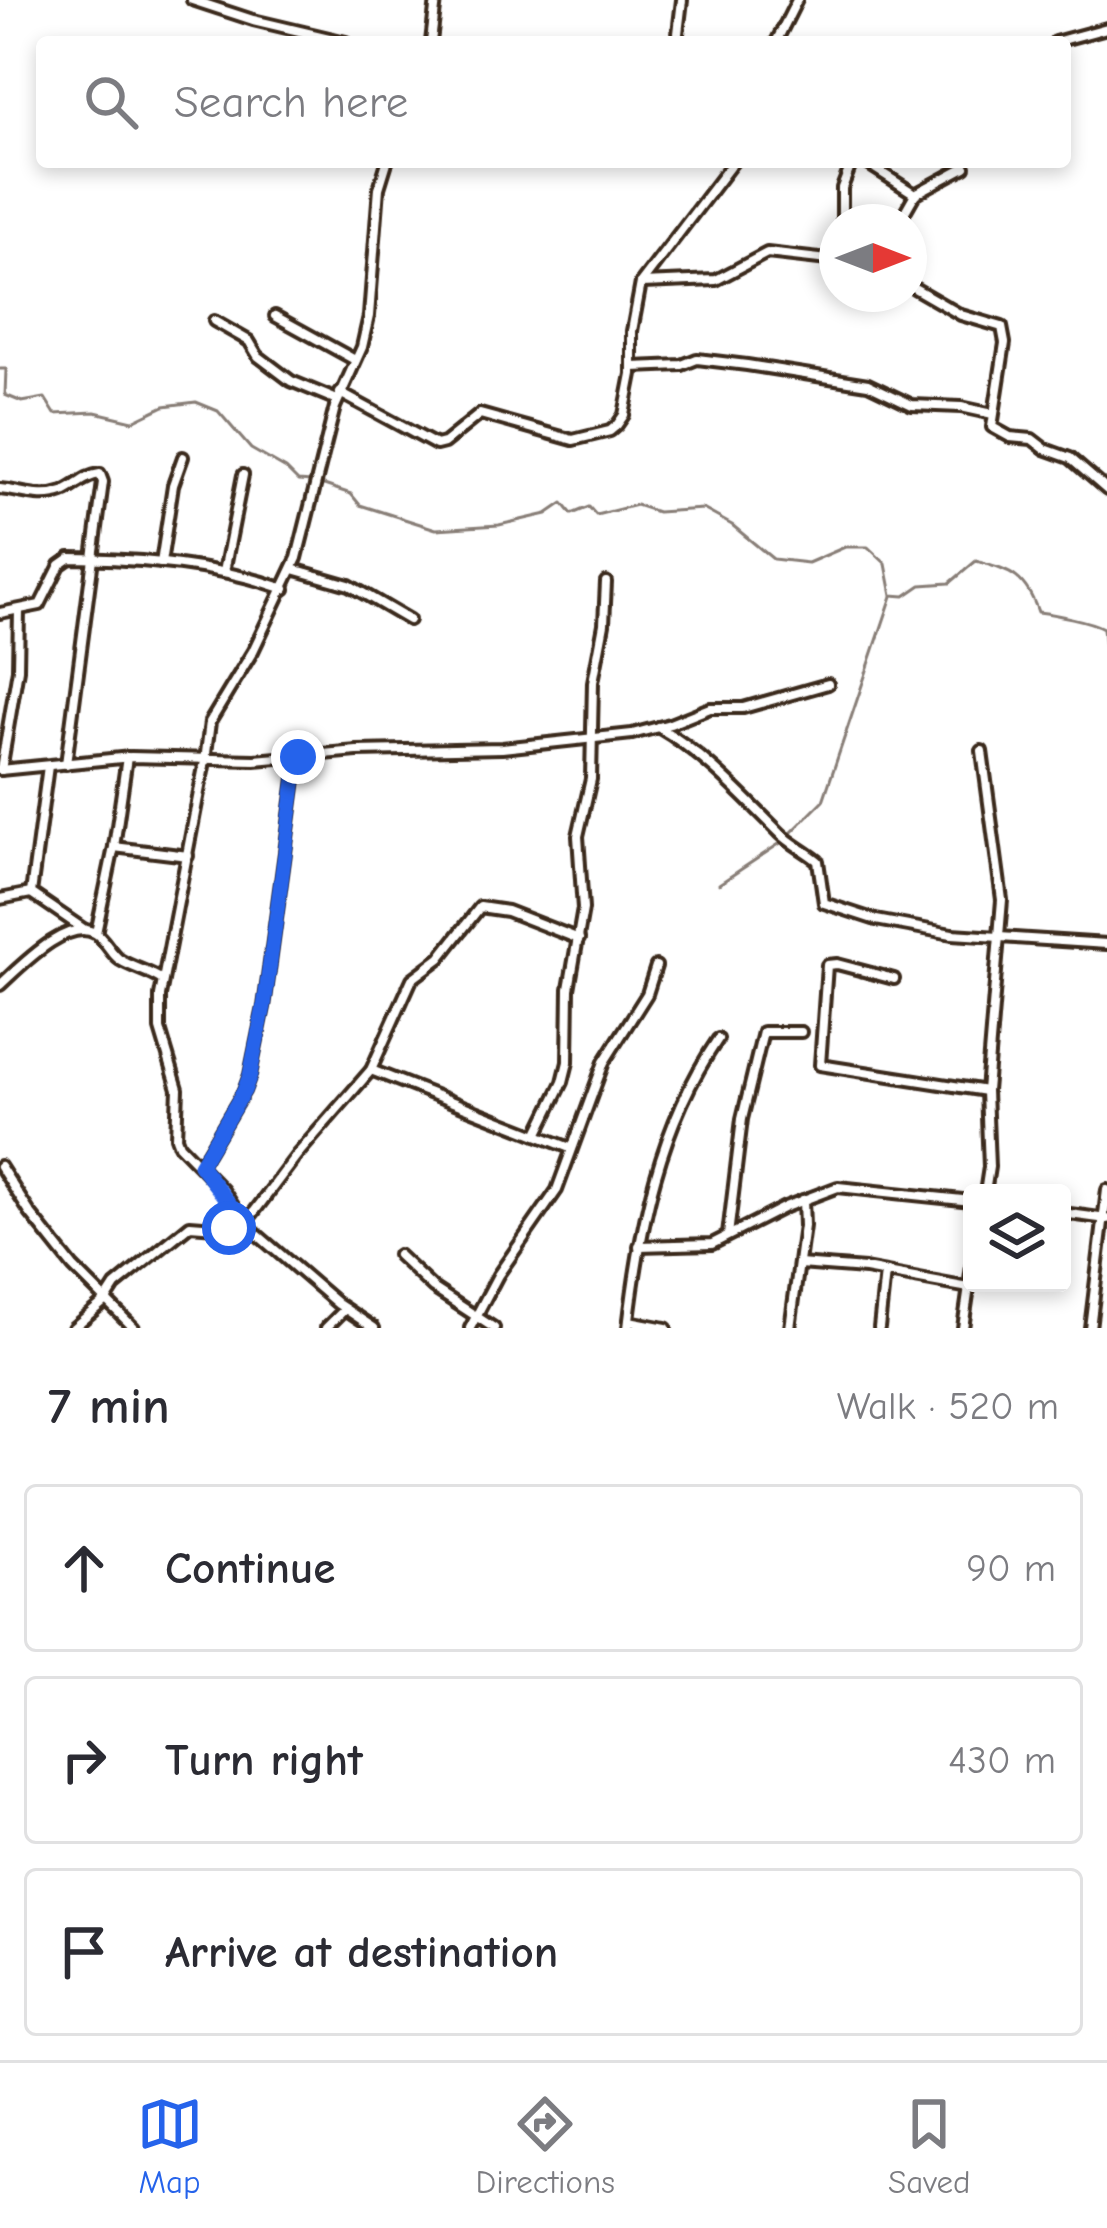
<!DOCTYPE html>
<meta charset="utf-8">
<style>
:root{--surface:#fff;--page:#f7f7f7;--text:#2b2b33;--muted:#7c7c81;--line:#e1e1e2;--accent:#2563eb}
body{margin:0;font-family:"Comic Neue",sans-serif;background:var(--page);color:var(--text)}
.controls{position:absolute;right:36px;bottom:36px;display:grid;overflow:hidden;border-radius:12px;box-shadow:0 6px 18px #0003}
.controls button{width:108px;height:108px;display:grid;place-items:center;padding:0;border:0;border-bottom:3px solid var(--line);background:var(--surface);color:var(--text);font:60px sans-serif}
.compass{position:absolute;left:819px;top:204px;width:108px;height:108px;border-radius:50%;background:var(--surface);box-shadow:0 6px 18px #0003;rotate:90deg}
.stop{position:absolute;width:36px;height:36px;margin:-27px;border:9px solid #2563eb;border-radius:50%;background:#fff}
.stop.end{background:#2563eb;border-color:#fff;box-shadow:0 3px 12px #0008}
.list{margin:0;padding:0;list-style:none}
h2{display:flex;justify-content:space-between;align-items:center;height:156px;margin:0;padding:0 48px;font-size:51px}
h2 small{font-size:39px;font-weight:400;color:var(--muted)}
.list li{display:grid;grid-template-columns:78px 1fr auto;gap:36px;align-items:center;box-sizing:border-box;height:168px;margin:0 24px 24px;padding:0 24px;border:3px solid var(--line);border-radius:12px}
.list b{display:block;font-size:45px;white-space:nowrap}
.list em{font-size:39px;font-style:normal;color:var(--muted)}
.icon{flex:none;width:66px;height:66px;fill:none;stroke:currentColor;stroke-width:2;stroke-linecap:round;stroke-linejoin:round}
.map{position:relative;flex:none;width:1107px;height:1328px;overflow:hidden}
.search{position:absolute;background:var(--surface);box-shadow:0 6px 18px #0003;left:36px;right:36px;top:36px;height:132px;display:flex;align-items:center;gap:30px;box-sizing:border-box;padding:0 42px;border-radius:12px;color:var(--muted);font-size:45px}
.sheet{height:732px;background:var(--surface)}
nav{display:flex;justify-content:space-around;align-items:center;box-sizing:border-box;height:168px;border-top:3px solid var(--line);background:var(--surface);font-size:33px;color:var(--muted)}
nav a{display:grid;justify-items:center;gap:6px}
nav .on{color:var(--accent)}
.map>svg:first-child{display:block}
.lines{fill:none;stroke-linecap:round;stroke-linejoin:round}
.stream{stroke:#887e77;stroke-width:3}
.street-casing{stroke:#3b2a1e;stroke-width:16}
.street{stroke:#fff;stroke-width:8}
.route{stroke:#2563eb;stroke-width:15}
</style>
<div class="map">
<svg width="1107" height="1328" viewBox="0 0 1107 1328">
<rect width="100%" height="100%" fill="#fff"/>
<filter id="ink" filterUnits="userSpaceOnUse"><feTurbulence type="fractalNoise" baseFrequency=".00833" numOctaves="2"/><feDisplacementMap in="SourceGraphic" scale="24" xChannelSelector="R" yChannelSelector="G"/><feConvolveMatrix kernelMatrix="1 2 1 2 8 2 1 2 1" color-interpolation-filters="sRGB"/></filter>
<g filter="url(#ink)">
<g class="lines">
<!-- stream -->
<g class="stream">
<path d="M0,369H6L5,395L22,402L45,398L55,414L95,412L133,421L164,406L196,402L218,411L251,449L286,469L298,481L312,482"/>
<path d="M321,484L351,494L360,505L436,529L499,525L547,514L563,503L572,514L589,507L596,515L636,505L657,512L703,509L732,525L773,559L808,563L845,547H868L886,564L892,595L905,596L921,585L950,583L976,561C1012,572 1025,575 1038,612C1054,614 1091,621 1103,628L1107,673"/>
<path d="M789,835L823,801L892,596"/>
<path d="M719,884L782,842"/>
</g>
<!-- street casing -->
<g class="street-casing">
<g id="street">
<path d="M192,0L253,20L346,42"/>
<path d="M431,42L436,0"/>
<path d="M677,42L682,0"/>
<path d="M776,42L797,0"/>
<path d="M1055,42L1107,28"/>
<path d="M387,162L379,188L369,316L362,347L335,407L297,558L253,651L210,722L205,761L160,996V1029L178,1089L176,1137L179,1145L223,1190L245,1224L297,1155L371,1070L412,979L440,958L480,907L507,911L579,939"/>
<path d="M865,162L915,194"/>
<path d="M842,222V188L852,162"/>
<path d="M899,222L915,194L965,167"/>
<path d="M642,283L716,280L767,253L837,261"/>
<path d="M909,285L961,315L1002,327L1005,343L992,427L1010,437L1032,439L1045,449L1070,458L1107,490"/>
<path d="M275,316L355,360"/>
<path d="M214,321L249,341L258,356L291,381L337,400"/>
<path d="M633,367L682,365L697,359L747,365L868,384L912,405L961,407L993,414"/>
<path d="M340,393L436,445L444,443L480,414L573,440L610,431L617,425L624,415L632,374V331L641,283L733,162"/>
<path d="M0,489C22,491 41,500 63,492C77,486 84,476 100,474L103,482L66,764"/>
<path d="M161,563L173,485L183,457"/>
<path d="M293,569L349,585L409,620"/>
<path d="M224,572L243,475"/>
<path d="M0,613L40,605L60,565L70,558C142,559 217,565 285,589"/>
<path d="M658,727C702,752 744,797 780,833C791,844 806,851 818,861L824,903L876,920L952,934L1107,944"/>
<path d="M982,751L1002,900L986,1091L989,1167L985,1193"/>
<path d="M48,766L31,893L85,930"/>
<path d="M0,770L131,757L255,760L357,751L502,748L632,734L670,724L710,708H743L828,684"/>
<path d="M1,770L18,669L19,610"/>
<path d="M114,847L127,757"/>
<path d="M0,899L31,893"/>
<path d="M96,933L114,847L188,856"/>
<path d="M894,979L837,964L827,965L820,1065L986,1091"/>
<path d="M0,985C19,968 67,917 95,933C105,939 110,953 120,960C133,968 149,971 162,980"/>
<path d="M371,1070L570,1148"/>
<path d="M537,1135L563,1082L568,1062L569,989L583,909L578,836L591,779L593,682L604,624L606,582"/>
<path d="M200,1165L244,1091L250,1075L264,1007L298,757"/>
<path d="M0,1166L30,1213L73,1267L134,1328"/>
<path d="M1062,1213L1107,1219"/>
<path d="M728,1235L742,1119L763,1032H801"/>
<path d="M639,1246L712,1244L785,1207L838,1187L972,1201"/>
<path d="M398,1255L433,1288L494,1328"/>
<path d="M799,1264L865,1269L969,1288"/>
<path d="M629,1321L666,1328"/>
<path d="M73,1328L106,1300L115,1286L190,1225L229,1228L245,1224L338,1304L374,1328"/>
<path d="M326,1328L345,1309"/>
<path d="M470,1328L498,1275L557,1190L604,1062L647,994L656,966"/>
<path d="M628,1328C640,1225 659,1126 718,1039"/>
<path d="M790,1328L804,1226L803,1200"/>
<path d="M879,1328L885,1273"/>
<path d="M963,1328L972,1267"/>
<path d="M1090,1328L1107,1190"/>
</g>
</g>
<!-- street -->
<use href="#street" class="street"/>
</g>
</g>
<g class="lines" filter="url(#ink)">
<!-- route -->
<path class="route" d="M229,1228L245,1224L200,1165L244,1091L250,1075L264,1007L298,757"/>
</g>
</svg>
<div class="controls">
<button><svg class="icon" aria-label="layers" viewBox="0 0 24 24"><path d="M12 4l9 5-9 5-9-5zM3 14l9 5 9-5"/></svg></button>
</div>
<svg class="compass" viewBox="-18 -18 36 36"><path d="M0-13l5 13h-10z" fill="#e53935"/><path d="M0 13l5-13h-10z" fill="#7c7c81"/></svg>
<div class="stop" style="left:229px;top:1228px"></div>
<div class="stop end" style="left:298px;top:757px"></div>
<div class="search"><svg class="icon" aria-label="search" viewBox="0 0 24 24"><circle cx="10" cy="10" r="6"/><path d="M15 15l6 6"/></svg>Search here</div>
</div>
<section class="sheet">
<h2>7 min<small>Walk · 520 m</small></h2>
<ul class="list">
<li><svg class="icon" aria-label="ahead" viewBox="0 0 24 24"><path d="M12 20V5M6 11l6-6 6 6"/></svg><div><b>Continue</b></div><em>90 m</em></li>
<li><svg class="icon" aria-label="right" viewBox="0 0 24 24"><path d="M7 20v-9h11M14 6l5 5-5 5"/></svg><div><b>Turn right</b></div><em>430 m</em></li>
<li><svg class="icon" aria-label="arrive" viewBox="0 0 24 24"><path d="M6 21V4h12l-3 4 3 4H6"/></svg><div><b>Arrive at destination</b></div></li>
</ul>
</section>
<nav>
<a class="on"><svg class="icon" aria-label="map" viewBox="0 0 24 24"><path d="M3 6l6-2 6 2 6-2v14l-6 2-6-2-6 2zM9 4v14M15 6v14"/></svg>Map</a>
<a><svg class="icon" aria-label="directions" viewBox="0 0 24 24"><path d="M12 3l9 9-9 9-9-9zM9 14v-3h6M13 9l2 2-2 2"/></svg>Directions</a>
<a><svg class="icon" aria-label="saved" viewBox="0 0 24 24"><path d="M7 4h10v16l-5-4-5 4z"/></svg>Saved</a>
</nav>
